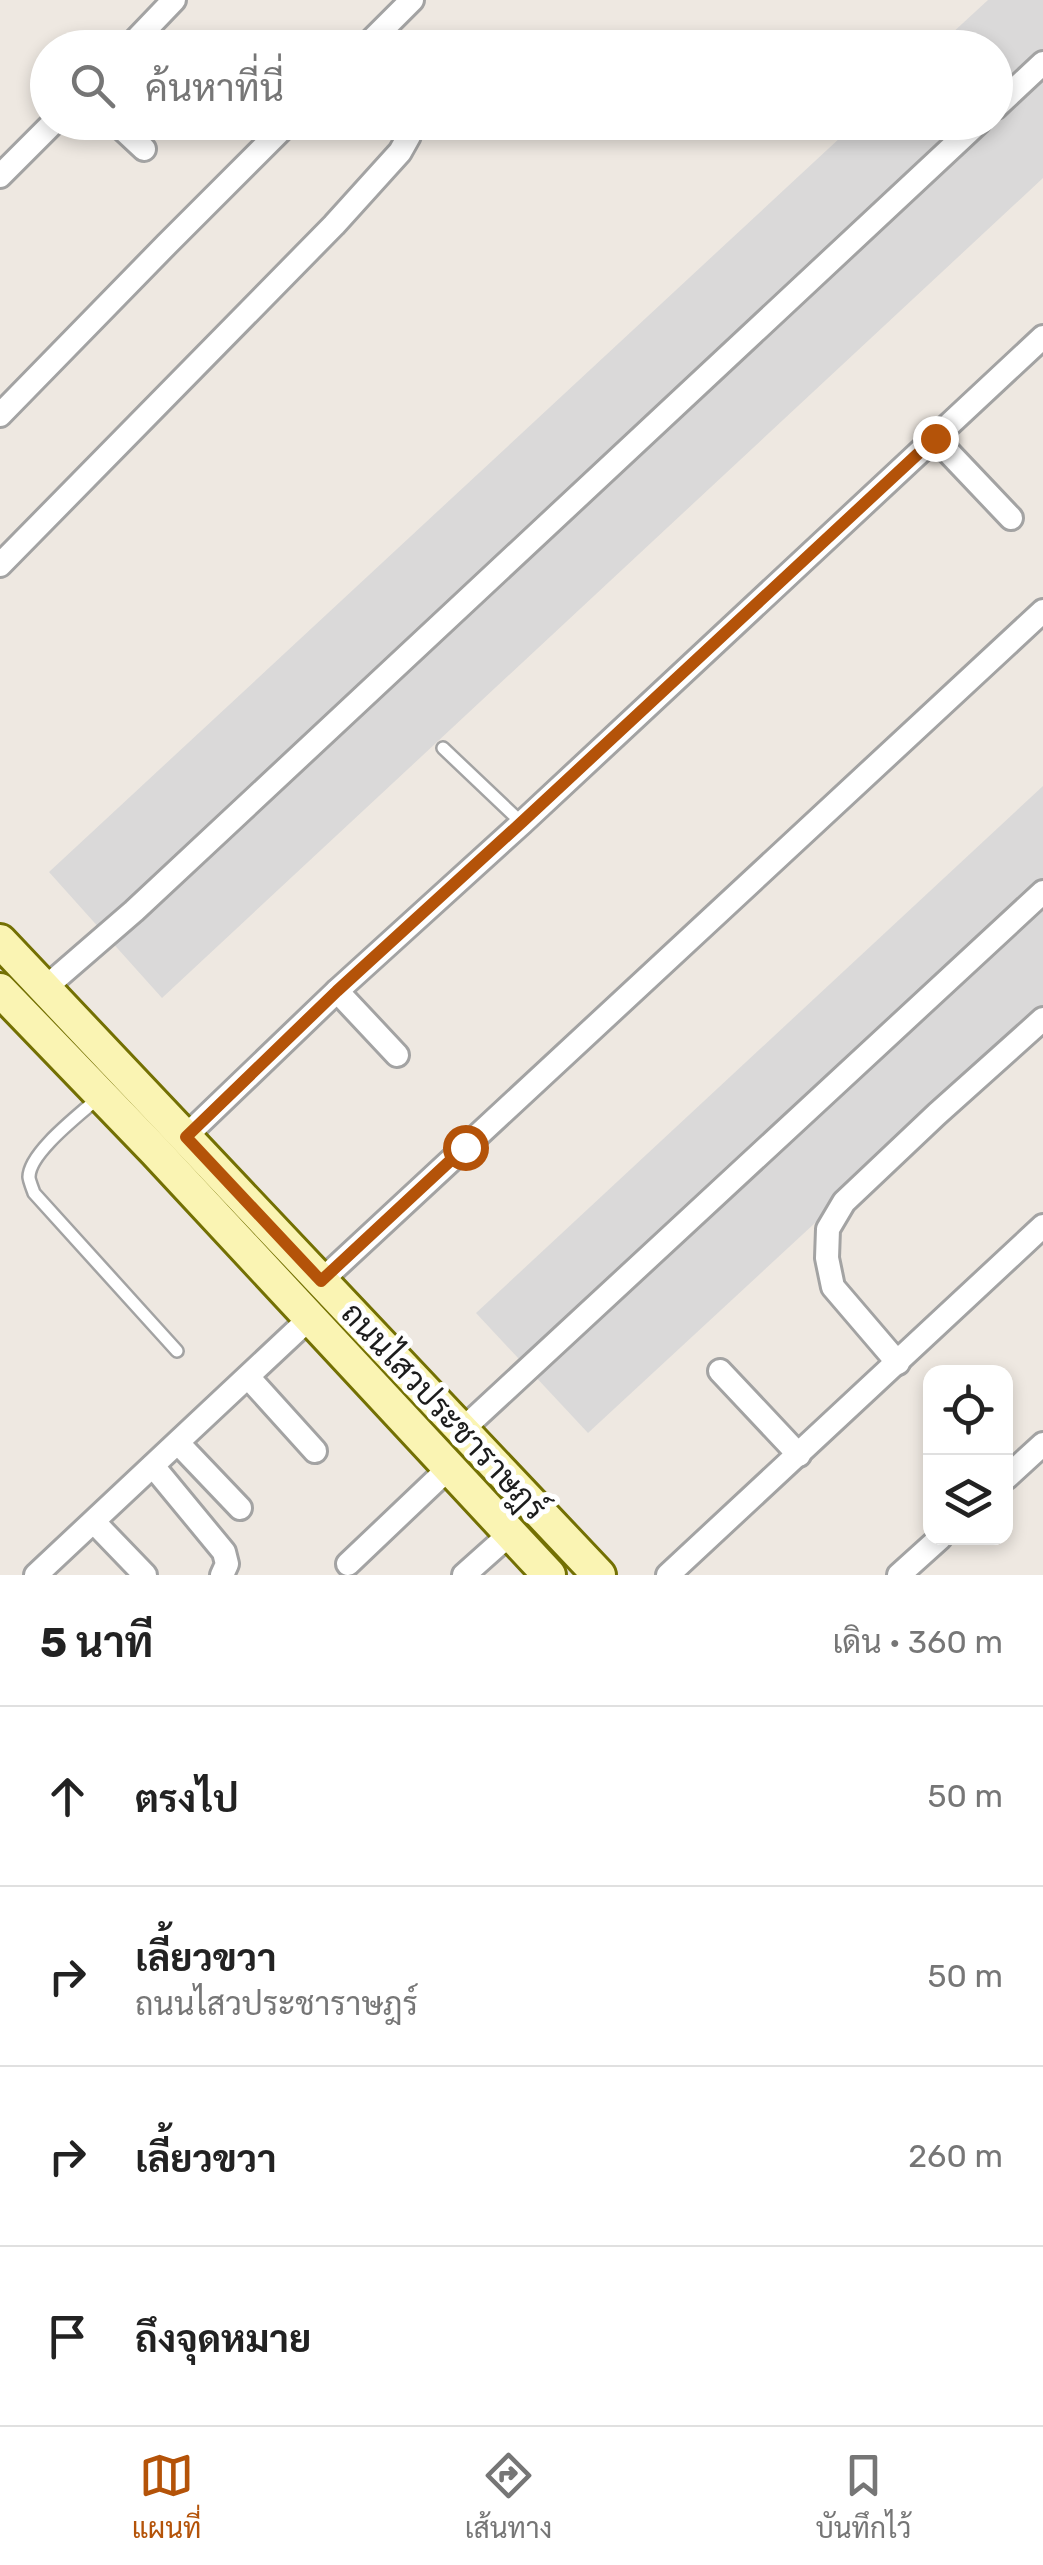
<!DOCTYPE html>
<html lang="th">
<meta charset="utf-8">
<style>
:root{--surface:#fff;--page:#f6f6f6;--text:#222;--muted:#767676;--line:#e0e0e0;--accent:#b45309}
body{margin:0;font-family:Rubik,Sarabun,sans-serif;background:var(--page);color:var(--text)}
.controls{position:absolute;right:30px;bottom:30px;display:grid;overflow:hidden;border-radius:20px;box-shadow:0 5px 15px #0003}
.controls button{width:90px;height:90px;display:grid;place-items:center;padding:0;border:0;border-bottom:2px solid var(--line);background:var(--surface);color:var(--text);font:50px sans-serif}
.stop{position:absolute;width:30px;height:30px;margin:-22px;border:8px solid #b45309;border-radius:50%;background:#fff}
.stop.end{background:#b45309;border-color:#fff;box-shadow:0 2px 10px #0008}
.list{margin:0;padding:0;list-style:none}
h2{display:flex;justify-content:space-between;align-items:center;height:130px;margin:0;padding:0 40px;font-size:42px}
h2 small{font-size:32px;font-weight:400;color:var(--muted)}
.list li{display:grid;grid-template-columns:65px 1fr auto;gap:30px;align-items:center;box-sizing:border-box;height:180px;padding:0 40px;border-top:2px solid var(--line)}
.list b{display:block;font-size:38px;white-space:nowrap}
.list p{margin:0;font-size:32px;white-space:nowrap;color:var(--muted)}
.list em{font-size:32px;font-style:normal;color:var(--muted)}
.icon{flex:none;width:55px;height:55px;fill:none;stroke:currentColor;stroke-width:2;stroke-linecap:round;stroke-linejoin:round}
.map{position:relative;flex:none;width:1043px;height:1575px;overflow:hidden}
.search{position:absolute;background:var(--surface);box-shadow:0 5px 15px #0003;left:30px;right:30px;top:30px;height:110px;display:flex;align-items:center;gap:25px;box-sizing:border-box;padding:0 35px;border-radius:55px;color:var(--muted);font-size:38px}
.sheet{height:850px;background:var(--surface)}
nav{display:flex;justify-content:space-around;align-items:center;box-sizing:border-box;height:140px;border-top:2px solid var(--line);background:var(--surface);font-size:28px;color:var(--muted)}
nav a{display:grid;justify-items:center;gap:5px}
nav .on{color:var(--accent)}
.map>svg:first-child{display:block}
.residential{fill:#dad9d9}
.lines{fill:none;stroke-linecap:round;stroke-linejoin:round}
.lane-casing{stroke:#a3a3a3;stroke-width:16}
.street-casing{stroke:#a3a3a3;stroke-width:28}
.secondary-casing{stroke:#737003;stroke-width:38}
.lane{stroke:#fff;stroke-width:11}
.street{stroke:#fff;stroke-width:22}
.secondary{stroke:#faf4b3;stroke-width:32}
.route{stroke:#b45309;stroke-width:12}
.labels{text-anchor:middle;stroke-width:10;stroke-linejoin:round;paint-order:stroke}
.street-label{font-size:32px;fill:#1c1c1c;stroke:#fff}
</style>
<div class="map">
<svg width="1043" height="1575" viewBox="0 0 1043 1575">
<rect width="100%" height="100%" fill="#eee8e1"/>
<!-- residential -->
<g class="residential">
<path d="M988,0H1043V178L162,998L49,872L856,123L996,122V48L937,47Z"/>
<path d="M1043,786V1012L588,1433L476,1313Z"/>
</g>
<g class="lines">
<!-- lane casing -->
<g class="lane-casing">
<g id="lane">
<path d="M443,748L522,823"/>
<path d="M97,1099C79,1115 29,1153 29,1177C29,1180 33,1190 34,1193L177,1351"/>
</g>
</g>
<!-- street casing -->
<g class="street-casing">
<g id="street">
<path d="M128,48L174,0"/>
<path d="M364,48L412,0"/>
<path d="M996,107L1043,63"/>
<path d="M115,122L144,149"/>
<path d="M0,176L54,122"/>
<path d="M0,415L167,244L289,122"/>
<path d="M935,438L1011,518"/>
<path d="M0,565L334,225L400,152L409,136L407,122"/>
<path d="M45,988L134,911L979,122"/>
<path d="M337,991L397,1055"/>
<path d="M185,1137L337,991L522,823L1043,337"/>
<path d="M321,1281L1043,611"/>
<path d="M898,1363L833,1287L827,1258L828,1229L844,1202L937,1114L1043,1019"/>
<path d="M720,1371L799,1455"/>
<path d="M249,1378L315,1451"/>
<path d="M462,1430L1043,892"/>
<path d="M178,1443L240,1508"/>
<path d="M153,1466L224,1552L227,1564L222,1575"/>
<path d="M1006,1478L1043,1444"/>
<path d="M94,1522L145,1575"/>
<path d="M348,1564L450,1467"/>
<path d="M36,1575L310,1318"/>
<path d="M464,1575L511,1533"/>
<path d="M668,1575L1043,1226"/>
<path d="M899,1575L940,1538"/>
</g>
</g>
<!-- secondary casing -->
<g class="secondary-casing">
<g id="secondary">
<path d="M0,941L599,1575"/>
<path d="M0,990L155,1151L549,1575"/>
</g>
</g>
<!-- lane -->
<use href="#lane" class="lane"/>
<!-- street -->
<use href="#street" class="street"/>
<!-- secondary -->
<use href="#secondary" class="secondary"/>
</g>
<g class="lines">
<!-- route -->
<path class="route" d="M465,1147L321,1281L186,1137L337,991L522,822L935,438"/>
</g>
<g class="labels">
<!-- street labels -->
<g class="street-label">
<text transform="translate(444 1411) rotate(47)" y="11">ถนนไสวประชาราษฎร์</text>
</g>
</g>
</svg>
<div class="controls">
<button><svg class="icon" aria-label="locate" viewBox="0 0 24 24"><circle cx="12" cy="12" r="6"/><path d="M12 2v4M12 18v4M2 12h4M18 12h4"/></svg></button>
<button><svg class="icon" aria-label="layers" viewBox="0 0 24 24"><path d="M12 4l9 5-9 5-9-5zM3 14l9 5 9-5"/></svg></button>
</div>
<div class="stop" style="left:465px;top:1147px"></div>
<div class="stop end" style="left:935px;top:438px"></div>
<div class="search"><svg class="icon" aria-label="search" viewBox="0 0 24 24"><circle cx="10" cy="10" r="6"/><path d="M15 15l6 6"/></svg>ค้นหาที่นี่</div>
</div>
<section class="sheet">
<h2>5 นาที<small>เดิน · 360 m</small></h2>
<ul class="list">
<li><svg class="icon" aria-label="ahead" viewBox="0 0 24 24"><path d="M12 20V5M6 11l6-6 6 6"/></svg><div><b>ตรงไป</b></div><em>50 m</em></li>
<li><svg class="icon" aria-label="right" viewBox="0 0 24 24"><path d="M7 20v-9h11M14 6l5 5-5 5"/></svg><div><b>เลี้ยวขวา</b><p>ถนนไสวประชาราษฎร์</p></div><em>50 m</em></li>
<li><svg class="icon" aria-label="right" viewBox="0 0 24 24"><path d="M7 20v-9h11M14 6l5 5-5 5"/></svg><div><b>เลี้ยวขวา</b></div><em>260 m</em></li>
<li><svg class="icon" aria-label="arrive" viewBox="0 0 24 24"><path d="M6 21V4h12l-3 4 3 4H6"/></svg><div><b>ถึงจุดหมาย</b></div></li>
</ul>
</section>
<nav>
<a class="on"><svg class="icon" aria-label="map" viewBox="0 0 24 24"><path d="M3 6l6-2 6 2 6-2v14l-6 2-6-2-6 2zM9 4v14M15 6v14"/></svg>แผนที่</a>
<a><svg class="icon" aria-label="directions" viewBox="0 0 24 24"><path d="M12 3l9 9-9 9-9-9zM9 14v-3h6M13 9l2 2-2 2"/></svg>เส้นทาง</a>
<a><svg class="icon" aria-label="saved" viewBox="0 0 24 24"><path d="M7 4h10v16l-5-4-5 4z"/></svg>บันทึกไว้</a>
</nav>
